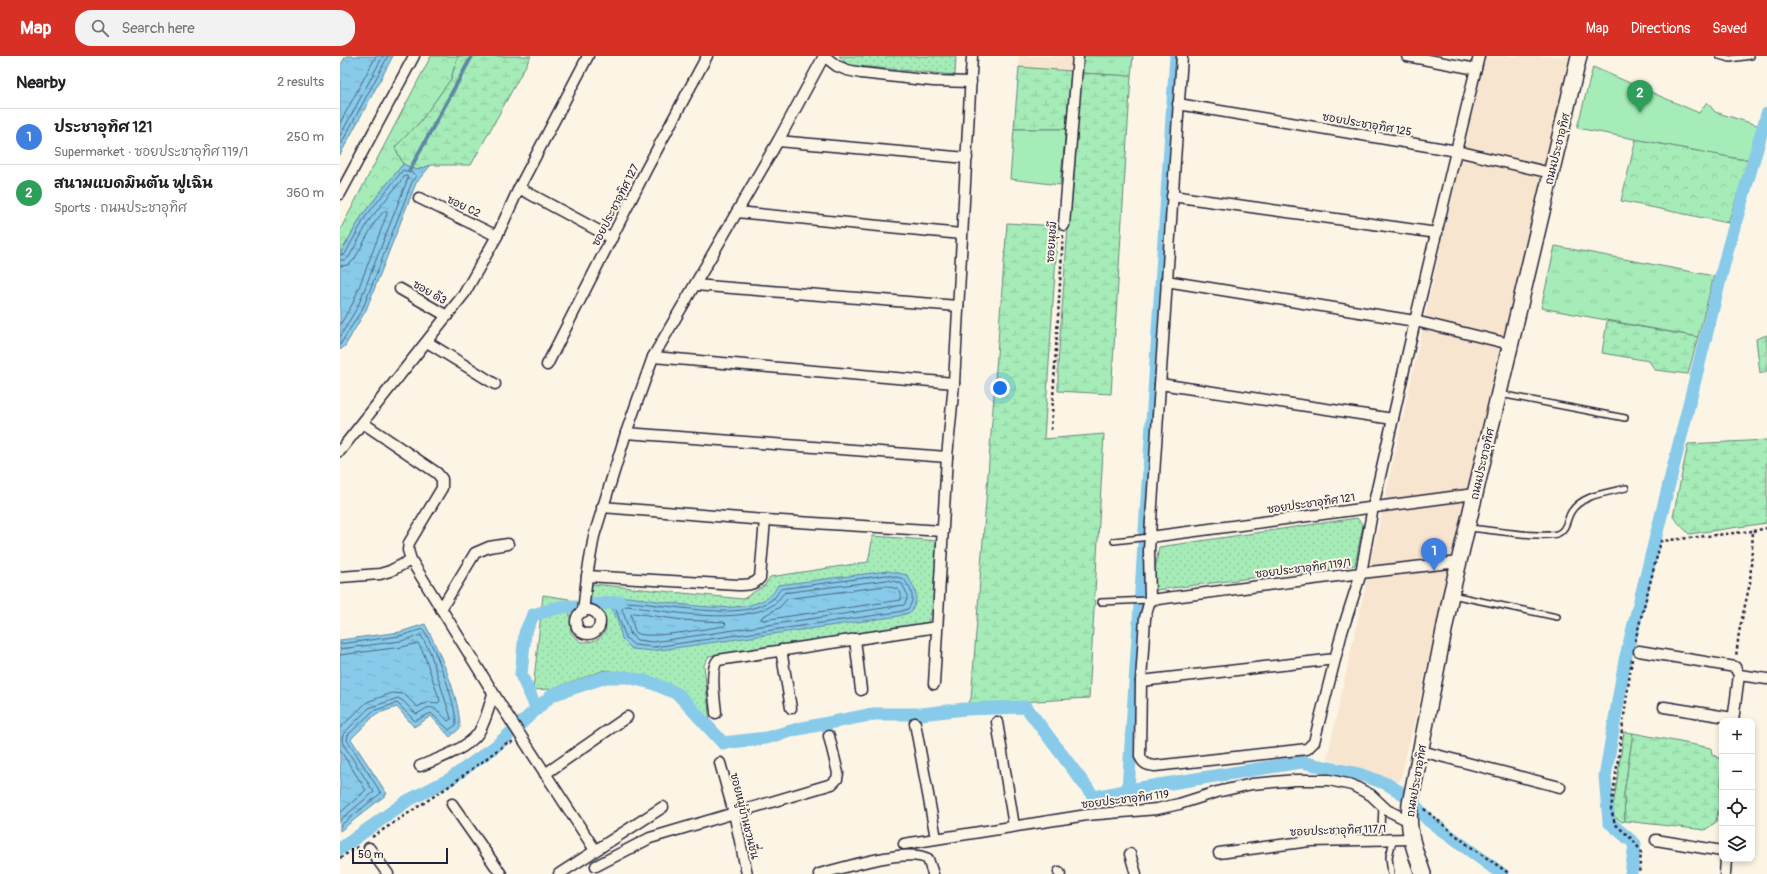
<!DOCTYPE html>
<meta charset="utf-8">
<style>
:root{--surface:#fff;--page:#f2f2f2;--text:#202124;--muted:#757577;--line:#e0e0e0;--accent:#d93025}
body{margin:0;font-family:Pangolin,"Playpen Sans Thai",sans-serif;background:var(--page);color:var(--text)}
.controls{position:absolute;right:12px;bottom:12px;display:grid;overflow:hidden;border-radius:8px;box-shadow:0 2px 6px #0003}
.controls button{width:36px;height:36px;display:grid;place-items:center;padding:0;border:0;border-bottom:1px solid var(--line);background:var(--surface);color:var(--text);font:20px sans-serif}
.scale{position:absolute;left:12px;bottom:10px;width:96px;box-sizing:border-box;padding-left:4px;border:2px solid #22223b;border-top:0;font-size:11px;line-height:14px;white-space:nowrap;color:#22223b;-webkit-text-stroke:3px #fcf5e5;paint-order:stroke}
.you{position:absolute;left:660px;top:332px;width:14px;height:14px;margin:-10px;border:3px solid #fff;border-radius:50%;background:#1a73e8;box-shadow:0 0 0 6px #1a73e833}
.badge{display:grid;place-items:center;width:26px;height:26px;border-radius:50%;background:var(--accent);color:#fff;font-size:13px;font-weight:700}
.pin{position:absolute;translate:-50% -33px;filter:drop-shadow(0 1px 2px #0008)}
.pin::after{content:'';position:absolute;top:21px;width:14px;height:12px;background:inherit;clip-path:polygon(0 0,100% 0,50% 100%)}
.list{margin:0;padding:0;list-style:none}
h2{display:flex;justify-content:space-between;align-items:center;height:52px;margin:0;padding:0 16px;font-size:17px}
h2 small{font-size:13px;font-weight:400;color:var(--muted)}
.list li{display:grid;grid-template-columns:26px 1fr auto;gap:12px;align-items:center;box-sizing:border-box;height:56px;padding:0 16px;border-top:1px solid var(--line)}
.list b{display:block;font-size:15px;white-space:nowrap}
.list p{margin:0;font-size:13px;white-space:nowrap;color:var(--muted)}
.list em{font-size:13px;font-style:normal;color:var(--muted)}
.icon{flex:none;width:22px;height:22px;fill:none;stroke:currentColor;stroke-width:2;stroke-linecap:round;stroke-linejoin:round}
.map{position:relative;flex:none;width:1427px;height:818px;overflow:hidden}
header{display:flex;align-items:center;gap:24px;box-sizing:border-box;height:56px;padding:0 20px;background:var(--accent);color:#fff}
header strong{font-size:19px}
nav{display:flex;gap:22px;margin-inline-start:auto;font-size:14px}
.search{width:280px;height:36px;background:var(--page);display:flex;align-items:center;gap:10px;box-sizing:border-box;padding:0 14px;border-radius:16px;color:var(--muted);font-size:15px}
main{display:flex}
aside{flex:1;background:var(--surface)}
.map>svg:first-child{display:block}
.built{fill:#f8e5d0}
.grass{fill:url(#grass-tufts);stroke:#64877a}
.forest{fill:url(#forest-crowns);stroke:#64877a}
.wetland{fill:url(#wetland-marsh);stroke:#64877a}
.park{fill:url(#park-dots);stroke:#64877a}
.garden{fill:#a6ecb8;stroke:#64877a}
.water{fill:url(#water-ripples);stroke:#5f87a3}
.lines{fill:none;stroke-linecap:round;stroke-linejoin:round}
.shore{stroke:#4b6581;stroke-width:1}
.stream{stroke:#5f87a3;stroke-width:4}
.canal{stroke:#88cae9;stroke-width:13}
.lane-casing{stroke:#22223b;stroke-width:8}
.street-casing{stroke:#22223b;stroke-width:13}
.secondary-casing{stroke:#22223b;stroke-width:18}
.path{stroke:#22223b;stroke-width:2.5;stroke-dasharray:3 3;stroke-linecap:butt}
.lane{stroke:#fcf5e5;stroke-width:5}
.street{stroke:#fcf5e5;stroke-width:10}
.secondary{stroke:#fcf5e5;stroke-width:15}
.labels{text-anchor:middle;stroke-width:4;stroke-linejoin:round;paint-order:stroke}
.street-label{font-size:11px;fill:#22223b;stroke:#fcf5e5}
</style>
<header>
<strong>Map</strong>
<div class="search"><svg class="icon" aria-label="search" viewBox="0 0 24 24"><circle cx="10" cy="10" r="6"/><path d="M15 15l6 6"/></svg>Search here</div>
<nav><a>Map</a><a>Directions</a><a>Saved</a></nav>
</header>
<main>
<aside>
<h2>Nearby<small>2 results</small></h2>
<ul class="list">
<li><span class="badge" style="background:#3f7fe0">1</span><div><b>ประชาอุทิศ 121</b><p>Supermarket · ซอยประชาอุทิศ 119/1</p></div><em>250 m</em></li>
<li><span class="badge" style="background:#2e9e5b">2</span><div><b>สนามแบดมินตัน ฟูเฉิน</b><p>Sports · ถนนประชาอุทิศ</p></div><em>360 m</em></li>
</ul>
</aside>
<div class="map">
<svg width="1427" height="818" viewBox="0 0 1427 818">
<defs>
<pattern id="grass-tufts" width="24" height="20" patternUnits="userSpaceOnUse"><rect width="24" height="20" fill="#a6ecb8"/><path d="M3 7l-1-3M5 7V3M7 7l1-3M15 17l-1-3M17 17v-4M19 17l1-3" fill="none" stroke="#8fca9f"/></pattern>
<pattern id="forest-crowns" width="20" height="18" patternUnits="userSpaceOnUse"><rect width="20" height="18" fill="#a6ecb8"/><path d="M2 6a3 3 0 1 1 6 0M12 15a3 3 0 1 1 6 0" fill="none" stroke="#8fca9f"/></pattern>
<pattern id="wetland-marsh" width="20" height="14" patternUnits="userSpaceOnUse"><rect width="20" height="14" fill="#a6ecb8"/><path d="M1 5h8M5 5V1M11 12h8M15 12V8" fill="none" stroke="#8fca9f"/></pattern>
<pattern id="park-dots" width="8" height="8" patternUnits="userSpaceOnUse"><rect width="8" height="8" fill="#a6ecb8"/><path d="M2 2h.1M6 6h.1" fill="none" stroke="#8fca9f" stroke-width="1.8" stroke-linecap="round"/></pattern>
<pattern id="water-ripples" width="26" height="14" patternUnits="userSpaceOnUse"><rect width="26" height="14" fill="#88cae9"/><path d="M2 4q2-2 4 0t4 0M15 11q2-2 4 0t4 0" fill="none" stroke="#75adc9"/></pattern>
</defs>
<rect width="100%" height="100%" fill="#fcf5e5"/>
<filter id="ink" filterUnits="userSpaceOnUse"><feTurbulence type="fractalNoise" baseFrequency=".025" numOctaves="2"/><feDisplacementMap in="SourceGraphic" scale="8" xChannelSelector="R" yChannelSelector="G"/><feConvolveMatrix kernelMatrix="1 2 1 2 8 2 1 2 1" color-interpolation-filters="sRGB"/></filter>
<g filter="url(#ink)">
<!-- built -->
<g class="built">
<path d="M679,0H743L742,17L679,11Z"/>
<path d="M1143,0H1231L1060,726L987,703Z"/>
</g>
<!-- grass -->
<g class="grass">
<path d="M743,0H793L791,20L742,17Z"/>
<path d="M1215,190L1374,220L1358,281L1201,252Z"/>
</g>
<!-- forest -->
<g class="forest">
<path d="M91,0H118L111,23L80,66L55,91L63,108L23,158L0,198V174Z"/>
<path d="M1296,83L1400,103H1409L1388,167L1281,145Z"/>
<path d="M1284,676L1293,677L1284,738L1285,765L1282,766L1272,759Z"/>
</g>
<!-- wetland -->
<g class="wetland">
<path d="M118,0H191L131,109H91L77,114L63,108L55,91L80,66L111,23Z"/>
<path d="M679,11L731,15L726,73H674Z"/>
<path d="M742,17L791,20L771,338L718,335V308L728,171Z"/>
<path d="M667,167L718,170L704,383L764,378L749,642L627,649L631,643Z"/>
<path d="M1267,265L1358,281L1348,318L1315,314L1309,305L1262,297Z"/>
<path d="M1427,279V315L1420,317L1416,283Z"/>
<path d="M1427,384V467L1349,478L1333,461L1348,388Z"/>
<path d="M1293,677L1371,692L1372,698L1382,704L1380,743L1376,766L1365,774L1285,765L1284,738Z"/>
</g>
<!-- park -->
<g class="park">
<path d="M499,0H616L615,19L508,9Z"/>
<path d="M1017,462L1023,469L1015,509L816,534L814,519L819,491Z"/>
<path d="M533,480L599,485L592,554L588,566L579,571L369,600L364,609L370,667L343,635L304,621L265,614L211,633L193,634L203,539L229,543L231,577L241,586C255,586 258,585 266,574L263,562L256,551L247,549L252,528L403,543L425,529L430,521L528,506Z"/>
</g>
<!-- garden -->
<g class="garden">
<path d="M1253,11L1359,57L1367,46L1375,56L1420,70L1409,103H1400L1237,72Z"/>
<path d="M674,73H726L720,129L670,123Z"/>
</g>
<!-- water -->
<g class="water">
<path d="M6,0H53L0,99V10Z"/>
<path d="M63,108L77,114L91,109L76,127L26,254L5,290L0,294V198L23,158Z"/>
<path d="M548,515L567,519C576,534 580,540 571,556L559,560L313,595L292,593L282,583L278,566L269,546L254,544C265,542 276,541 288,541C322,544 404,564 431,539C434,537 436,532 438,529Z"/>
<path d="M85,568C99,595 120,641 120,672L110,681L91,660L74,671L57,651L36,658L11,683L47,738L0,775V584L60,576Z"/>
</g>
<g class="lines">
<!-- shore -->
<g class="shore">
<path d="M0,67L36,0"/>
<path d="M0,80L43,0"/>
<path d="M0,90L48,0"/>
<path d="M0,199L5,198L26,160L63,114L75,118L76,120L72,126L23,252L0,289"/>
<path d="M0,204H5L9,201L30,163L65,120H67L68,122L18,250L0,281"/>
<path d="M0,210L8,209L14,204L35,166L44,155H47V158L13,247L0,269"/>
<path d="M548,519L564,523C571,533 576,542 568,553L558,556L314,591L294,589L286,582L274,548L276,546C316,544 402,570 434,542C437,540 438,535 441,533Z"/>
<path d="M548,524L561,527C566,534 570,541 564,549L313,586L297,584L291,579L282,553L283,551L287,550C327,555 402,571 436,547C439,544 441,540 444,537Z"/>
<path d="M547,530L557,533L561,537V544L423,564L421,563L422,561L440,551L447,543Z"/>
<path d="M294,557L342,564L384,566L386,568L384,570C370,572 306,584 297,577C293,574 293,565 291,559Z"/>
<path d="M0,588L60,580L83,573C96,593 116,646 116,669L109,674L91,657L75,665L57,647L33,655L8,679L7,684L41,737L0,770"/>
<path d="M0,593L61,585L81,579L90,596L110,659L111,663L108,665C102,660 96,649 87,652C83,654 80,657 76,658L63,645L58,642L29,652L4,677L2,682L3,688L34,736L0,764"/>
<path d="M0,599L62,591L78,587L84,598L100,645L98,647L88,646L77,651L64,638L52,637L27,646L0,672"/>
<path d="M0,694L26,734L0,757"/>
</g>
<!-- stream -->
<path class="stream" d="M69,115L132,0"/>
<!-- canal -->
<g class="canal">
<path d="M254,548L280,546"/>
<path d="M197,653L181,619L185,577L193,559L220,551L233,550"/>
<path d="M788,734L836,0"/>
<path d="M0,793L67,745L110,723L156,690L212,639L266,621H287L312,627L338,638L383,687L426,682L458,673L534,658H581L625,653L686,651L754,741L788,734L961,706L1019,718L1047,728L1068,741L1088,764L1162,818"/>
<path d="M1291,818L1295,788L1269,766L1265,721L1285,604L1388,192L1427,58"/>
</g>
<!-- lane casing -->
<g class="lane-casing">
<g id="lane">
<path d="M1379,0L1390,3L1411,0"/>
<path d="M1160,338L1285,362"/>
<path d="M1128,472C1146,473 1206,484 1219,477C1227,473 1227,462 1231,456C1242,438 1268,437 1286,432"/>
<path d="M774,485L810,481"/>
<path d="M1112,539L1217,561"/>
<path d="M761,546L810,544"/>
<path d="M1041,772L1042,750"/>
<path d="M1051,818L1049,801L1053,784"/>
</g>
</g>
<!-- street casing -->
<g class="street-casing">
<g id="street">
<path d="M484,0L497,10L507,14L521,17L593,25L631,26"/>
<path d="M842,0L809,494L810,544L805,562L801,625L800,700C803,708 807,709 815,710L967,693L974,686L1002,576L1021,517L1033,451L1075,265L1139,0"/>
<path d="M1067,0L1136,13"/>
<path d="M838,48L1117,95L1211,117"/>
<path d="M438,85L627,102"/>
<path d="M179,132L248,0"/>
<path d="M0,138L74,0"/>
<path d="M832,140L1097,177"/>
<path d="M79,142L157,180"/>
<path d="M397,156L621,178"/>
<path d="M724,169L738,0"/>
<path d="M826,225L1075,265L1170,288"/>
<path d="M355,229L618,250"/>
<path d="M60,233L107,260"/>
<path d="M87,286L155,328"/>
<path d="M313,301L614,327"/>
<path d="M207,309L306,114L367,0"/>
<path d="M820,328L1053,363"/>
<path d="M23,367L97,417L102,423V432L69,487L68,494L71,504L162,651L255,794"/>
<path d="M286,377L607,401"/>
<path d="M0,395L124,238L157,180L179,132L272,182"/>
<path d="M262,451L425,464L603,475"/>
<path d="M810,481L1134,438"/>
<path d="M247,520L398,529C407,529 414,529 420,522L425,464"/>
<path d="M0,521L40,518L50,515L71,504"/>
<path d="M810,544L1021,517L1119,506"/>
<path d="M101,553L135,497L149,491L168,488"/>
<circle cx="248" cy="566" r="12"/>
<path d="M243,556L247,520L254,480L286,377L313,301L438,85L484,0"/>
<path d="M515,583L521,634"/>
<path d="M441,594L451,652"/>
<path d="M1299,595L1395,611L1399,619L1393,665"/>
<path d="M1399,619L1427,623"/>
<path d="M801,625L995,603"/>
<path d="M594,628L607,401L614,327L632,0"/>
<path d="M1324,651L1393,662"/>
<path d="M376,657C375,644 369,613 378,604L597,571"/>
<path d="M657,666L674,770"/>
<path d="M575,667L596,782"/>
<path d="M1081,695L1220,731"/>
<path d="M380,707L394,757L407,818"/>
<path d="M80,710C98,703 129,692 139,676C146,664 149,651 153,638"/>
<path d="M205,718L287,661"/>
<path d="M112,748L161,818"/>
<path d="M1316,784L1382,795"/>
<path d="M564,788L747,759L817,753L839,748L877,736L912,728L956,724H989L1012,729L1031,739L1047,754L1069,765"/>
<path d="M29,792L48,818"/>
<path d="M879,797L970,785L1071,783"/>
<path d="M790,798L796,818"/>
<path d="M256,810L310,782L492,728L497,723L498,717L489,680"/>
<path d="M719,816L720,818"/>
<path d="M219,818L323,751"/>
<path d="M479,818C503,812 567,791 588,803L593,818"/>
<path d="M1385,818L1386,803"/>
</g>
</g>
<!-- secondary casing -->
<g class="secondary-casing">
<path id="secondary" d="M1083,818C1074,792 1067,777 1070,748L1111,539L1239,0"/>
</g>
<!-- path -->
<g class="path">
<path d="M711,374L723,179"/>
<path d="M1413,475L1427,472"/>
<path d="M1295,585L1321,485L1413,475L1410,527L1399,576L1396,601"/>
<path d="M1292,603L1271,753L1275,768L1293,784L1298,791L1301,797L1299,818"/>
<path d="M1084,753L1128,789L1170,818"/>
<path d="M32,781L108,731L167,687L173,686"/>
<path d="M0,802L19,790"/>
</g>
<!-- lane -->
<use href="#lane" class="lane"/>
<!-- street -->
<use href="#street" class="street"/>
<!-- secondary -->
<use href="#secondary" class="secondary"/>
</g>
</g>
<g class="labels">
<!-- street labels -->
<g class="street-label">
<text transform="translate(1027 68) rotate(10)" y="4">ซอยประชาอุทิศ 125</text>
<text transform="translate(1217 93) rotate(-76)" y="4">ถนนประชาอุทิศ</text>
<text transform="translate(275 149) rotate(-63)" y="4">ซอยประชาอุทิศ 127</text>
<text transform="translate(124 150) rotate(26)" y="4">ซอย C2</text>
<text transform="translate(711 186) rotate(-86)" y="4">ซอยนุชมี</text>
<text transform="translate(90 236) rotate(30)" y="4">ซอย ดี3</text>
<text transform="translate(1142 408) rotate(-77)" y="4">ถนนประชาอุทิศ</text>
<text transform="translate(971 447) rotate(-8)" y="4">ซอยประชาอุทิศ 121</text>
<text transform="translate(963 512) rotate(-7)" y="4">ซอยประชาอุทิศ 119/1</text>
<text transform="translate(1076 725) rotate(-80)" y="4">ถนนประชาอุทิศ</text>
<text transform="translate(785 743) rotate(-7)" y="4">ซอยประชาอุทิศ 119</text>
<text transform="translate(405 760) rotate(76)" y="4">ซอยหมู่บ้านชวนชื่น</text>
<text transform="translate(998 774) rotate(-2)" y="4">ซอยประชาอุทิศ 117/1</text>
</g>
</g>
</svg>
<div class="controls">
<button>+</button>
<button>−</button>
<button><svg class="icon" aria-label="locate" viewBox="0 0 24 24"><circle cx="12" cy="12" r="6"/><path d="M12 2v4M12 18v4M2 12h4M18 12h4"/></svg></button>
<button><svg class="icon" aria-label="layers" viewBox="0 0 24 24"><path d="M12 4l9 5-9 5-9-5zM3 14l9 5 9-5"/></svg></button>
</div>
<div class="scale">50 m</div>
<div class="you"></div>
<div class="pin badge" style="left:1094px;top:515px;background:#3f7fe0">1</div>
<div class="pin badge" style="left:1300px;top:57px;background:#2e9e5b">2</div>
</div>
</main>
